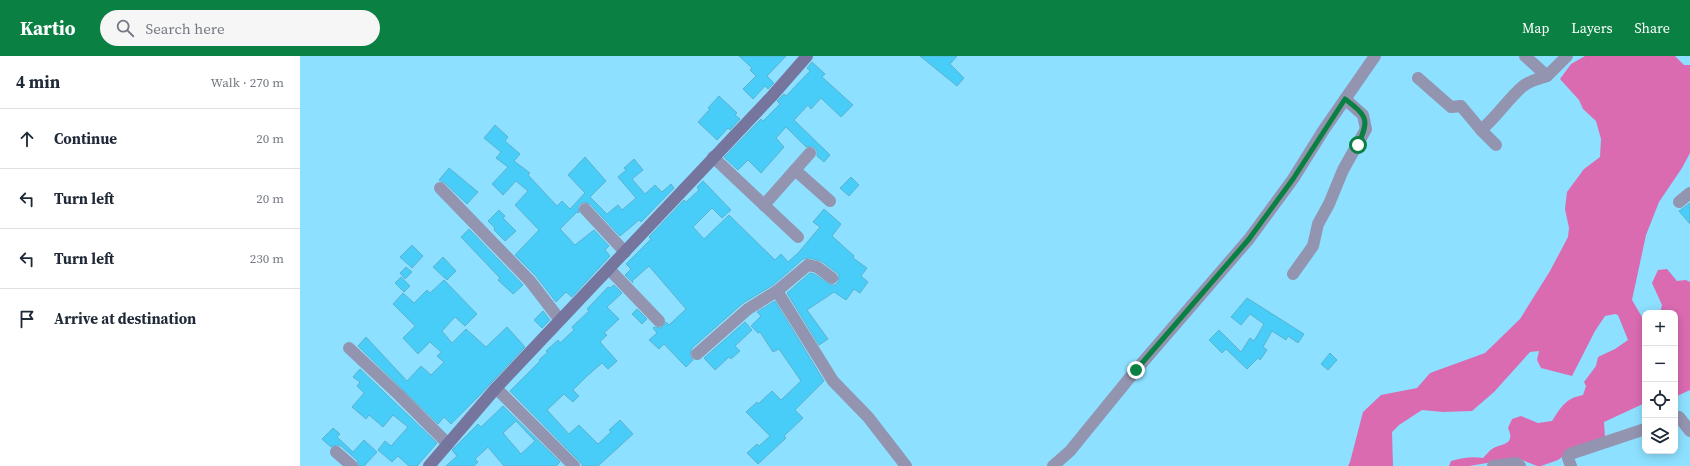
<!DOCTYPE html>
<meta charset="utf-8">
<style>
:root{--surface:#fff;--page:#f6f6f7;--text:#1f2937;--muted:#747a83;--line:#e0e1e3;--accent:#0b8043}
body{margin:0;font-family:"Source Serif 4",serif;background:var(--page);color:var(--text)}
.controls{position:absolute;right:12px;bottom:12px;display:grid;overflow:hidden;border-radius:8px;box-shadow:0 2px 10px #0003}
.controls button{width:36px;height:36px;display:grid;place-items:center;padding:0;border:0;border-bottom:1px solid var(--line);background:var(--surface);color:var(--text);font:20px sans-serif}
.stop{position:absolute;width:12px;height:12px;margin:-9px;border:3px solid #0b8043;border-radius:50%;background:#fff}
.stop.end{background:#0b8043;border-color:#fff;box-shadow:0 1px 4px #0008}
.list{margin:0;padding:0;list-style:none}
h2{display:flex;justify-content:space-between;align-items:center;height:52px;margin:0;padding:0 16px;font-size:17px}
h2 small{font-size:13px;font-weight:400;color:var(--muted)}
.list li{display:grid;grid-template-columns:26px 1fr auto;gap:12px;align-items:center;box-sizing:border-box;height:60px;padding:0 16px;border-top:1px solid var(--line)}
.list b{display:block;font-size:15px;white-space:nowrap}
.list em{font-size:13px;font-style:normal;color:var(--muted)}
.icon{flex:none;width:22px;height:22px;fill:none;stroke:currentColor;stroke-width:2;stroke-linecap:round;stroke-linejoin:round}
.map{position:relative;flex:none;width:1390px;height:410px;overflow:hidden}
header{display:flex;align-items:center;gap:24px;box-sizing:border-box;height:56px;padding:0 20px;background:var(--accent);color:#fff}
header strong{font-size:19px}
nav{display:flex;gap:22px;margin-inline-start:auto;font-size:14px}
.search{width:280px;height:36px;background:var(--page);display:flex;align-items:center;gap:10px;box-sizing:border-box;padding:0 14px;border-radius:22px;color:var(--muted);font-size:15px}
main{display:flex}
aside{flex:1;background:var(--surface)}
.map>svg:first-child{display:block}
.forest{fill:#da6bb1}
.building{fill:#47cdf8;stroke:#5eb1cf;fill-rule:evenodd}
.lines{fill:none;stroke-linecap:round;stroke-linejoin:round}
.street{stroke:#9394b0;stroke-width:12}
.secondary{stroke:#75759e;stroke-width:12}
.route{stroke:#0b8043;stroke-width:5}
</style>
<header>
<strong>Kartio</strong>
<div class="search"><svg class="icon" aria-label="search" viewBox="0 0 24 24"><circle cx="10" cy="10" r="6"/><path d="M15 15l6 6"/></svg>Search here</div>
<nav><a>Map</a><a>Layers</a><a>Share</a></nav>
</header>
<main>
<aside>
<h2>4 min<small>Walk · 270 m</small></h2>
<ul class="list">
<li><svg class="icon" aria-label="ahead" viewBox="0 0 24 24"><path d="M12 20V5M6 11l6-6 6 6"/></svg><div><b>Continue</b></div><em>20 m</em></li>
<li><svg class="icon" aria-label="left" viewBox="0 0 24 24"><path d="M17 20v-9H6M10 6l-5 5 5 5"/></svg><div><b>Turn left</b></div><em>20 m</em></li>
<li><svg class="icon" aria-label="left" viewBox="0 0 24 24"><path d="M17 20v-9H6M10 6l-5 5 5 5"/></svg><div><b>Turn left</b></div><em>230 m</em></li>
<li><svg class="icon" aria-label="arrive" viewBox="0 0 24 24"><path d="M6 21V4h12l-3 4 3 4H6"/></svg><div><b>Arrive at destination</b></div></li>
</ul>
</aside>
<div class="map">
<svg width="1390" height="410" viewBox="0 0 1390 410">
<rect width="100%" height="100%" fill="#8de0ff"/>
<!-- forest -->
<g class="forest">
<path d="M1285,0H1375L1384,9H1390V97L1382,112L1359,146L1346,179L1332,244L1342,261H1345V347L1304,366L1305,381L1277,390L1258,404L1241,410H1237L1217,402L1169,410H1149L1151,405C1162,402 1172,400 1183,402C1186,399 1189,395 1192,393C1201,387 1216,390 1208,372L1212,363L1221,360L1238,367L1252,365C1261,351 1266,342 1283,339L1286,330L1284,326L1296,310L1298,301L1315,293L1328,284L1318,259L1315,258L1305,260L1295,275L1272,320L1241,312L1237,304L1239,295L1230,296L1194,336L1172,355L1143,356L1122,354L1099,369L1092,376L1093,410H1048L1050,406L1063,356L1081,339L1117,332L1130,317L1185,297L1220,263L1250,215L1268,181L1269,172L1265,153L1267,136L1284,113L1300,101L1301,83L1296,65L1283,53L1279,44L1260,23L1271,8Z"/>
<path d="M1367,213L1377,225L1386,224L1390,226V334L1375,341V257H1360L1362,249L1352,227L1358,214Z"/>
</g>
<!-- building -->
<g class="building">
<path d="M439,0H486L467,20L474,27L468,33L465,30L453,43L443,33L456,20L450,14L452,12Z"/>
<path d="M620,0H657L650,8L664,22L657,30Z"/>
<path d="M512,6L525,18L522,21L553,49L541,61L521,42L511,53L508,49L494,64L530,99L524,106L517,100V95L515,92L511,90L506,91L486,71L476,82L484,91L461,117L448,104L438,114L424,101L461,63L463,65L480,48L477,45L484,38L486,40L510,15L507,12Z"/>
<path d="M419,40L437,57L435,59L440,63L430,74L428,72L417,84L398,66L410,53L408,52Z"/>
<path d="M195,69L208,81L205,85L220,98L214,105L230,117L228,119L257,150L262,145L270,153L285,137L268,119L285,101L306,125L290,141L307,158L318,149L322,154L336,142L318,121L326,114L324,112L334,103L343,114L332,123L345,138L355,129L362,136L371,128L374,132L341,166L339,164L320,180L290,148L284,146L280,148L278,151L279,157L277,156L260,173L275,189L294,174L309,190L305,194L310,200L272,241L266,236L256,246L236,220L215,199L239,174L215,149L228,135L216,125L203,139L192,128L208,111L196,102L201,96L184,82Z"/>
<path d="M149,112L178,136L167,148L145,127L139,124Z"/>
<path d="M551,121L559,129L549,140L540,132Z"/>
<path d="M403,125L431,154L422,162L412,152L393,171L404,183L429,159L475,204L481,198L488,206L499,196L520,171L513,166L524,153L541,168L532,180L554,200L553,202L567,212L561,220L568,226L560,237L554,233L546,244L534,236L507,254L528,283L519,289L487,237L510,217L514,218L531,229H535L538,226L539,219L536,216L521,205L509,202L503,203L473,229L443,247L392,292L390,299L393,304L386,311L364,288L359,293L349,284L357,277L353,272L354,271L361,272L366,266L369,269L386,253L349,210L332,225L333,227L325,219L331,213L326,208L351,183L349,181L384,144L386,146L399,134L397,131Z"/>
<path d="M1390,147V168L1379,155Z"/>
<path d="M199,154L205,160L203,162L216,175L205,185L194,174L195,172L188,165Z"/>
<path d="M169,173L223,229L213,238L198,224L200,222L161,181Z"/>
<path d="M112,189L123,200L112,212L100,201Z"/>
<path d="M143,201L156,215L147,224L133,211Z"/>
<path d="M106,211L112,216L105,223L100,217Z"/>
<path d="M101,221L110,230L104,236L95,227Z"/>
<path d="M144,224L177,258L165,270L155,261L142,275L152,287L166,273L186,291L207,271L225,291L176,343L151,368L144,361L138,368L58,290L66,281L107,325L121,310L131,319L144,306L137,300L141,296L130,286L118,298L103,282L115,270L93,248L103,237L114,247L127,234L130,237Z"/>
<path d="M314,229L322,237L307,251L319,263L304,277L307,279L300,286L317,305L308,313L302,307L286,321L273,334L279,340L273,346L264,338L247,354L269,378L279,369L298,388L311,376L309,374L320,364L333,378L298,410H283L279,405L210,335L240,305L239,304L248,296L246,295L258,284L260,287L274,274L272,271L289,255L287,253L308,231L310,232Z"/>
<path d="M947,242L1004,278L998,287L988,280L986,284L972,275L963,291L967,294L960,304L958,302L947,313L926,293L922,297L909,284L919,274L941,296L950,282L954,285L964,268L950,258L941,269L931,261Z"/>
<path d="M475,245L524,325L495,354L503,362L484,380L486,382L458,408L447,397L457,388L459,390L470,380L446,356L457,346L458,348L472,335L481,344L501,325L479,293L473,296L460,276L458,277L451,270L461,260L457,256Z"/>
<path d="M337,253L347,263L342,268L332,258Z"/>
<path d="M243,255L250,264L242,272L234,264Z"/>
<path d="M445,266L452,274L435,290L440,295L431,303L429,301L415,314L404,302Z"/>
<path d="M1030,297L1037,304L1028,314L1021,308Z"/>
<path d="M60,313L137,387L117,410H109L98,400L92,406L78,394L85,385L91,390L108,371L93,359L83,371L69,359L66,363L52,351L64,337L57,330L60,326L53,321Z"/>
<path d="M203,350L260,406L256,410H204L188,391L175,403L178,406L174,410H146L157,400L152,394L178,368L181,371ZM216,365L235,385L221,398L203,377Z"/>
<path d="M33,372L40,378L37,381L53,396L64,384L77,396L64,410H59L57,404L41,390L37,389L31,391L22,383Z"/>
</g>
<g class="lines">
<!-- street -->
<g class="street">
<path d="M1225,0L1247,20L1267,0"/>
<path d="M1118,22L1151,51L1161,50L1181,74C1197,61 1207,44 1222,31C1228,25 1238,23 1247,20"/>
<path d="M1181,74L1196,89"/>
<path d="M413,101L498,181"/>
<path d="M495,114L530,145"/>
<path d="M140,132L230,225L260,264"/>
<path d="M1379,146L1390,137"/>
<path d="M464,149L510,97"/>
<path d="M285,153L325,196"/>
<path d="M309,213L359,265"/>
<path d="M993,218L1013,190L1018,168L1029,148L1043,114L1066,73L1063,59L1045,43"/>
<path d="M477,235L533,325L568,361L606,410"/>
<path d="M49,292L99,339L148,388"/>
<path d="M397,298L448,253L477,235L508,209L517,211L532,222"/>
<path d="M196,332L274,410"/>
<path d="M1379,361L1390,375"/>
<path d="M36,396L52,410"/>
<path d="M753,410L770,395L836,314L949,183L993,123L1023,75L1075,0"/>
<path d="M1193,410L1217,407L1220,410"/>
<path d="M1271,410L1268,402L1270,398L1345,373"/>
</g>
<!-- secondary -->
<path class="secondary" d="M129,410L196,332L472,40L507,0"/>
</g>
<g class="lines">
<!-- route -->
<path class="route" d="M836,314L949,183L993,123L1045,43C1067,60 1070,63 1058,89"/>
</g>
</svg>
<div class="controls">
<button>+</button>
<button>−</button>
<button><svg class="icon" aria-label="locate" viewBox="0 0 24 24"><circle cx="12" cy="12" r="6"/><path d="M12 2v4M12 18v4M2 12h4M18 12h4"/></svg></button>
<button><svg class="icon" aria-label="layers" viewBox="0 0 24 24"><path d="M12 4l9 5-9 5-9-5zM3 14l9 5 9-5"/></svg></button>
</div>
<div class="stop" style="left:1058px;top:89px"></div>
<div class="stop end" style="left:836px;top:314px"></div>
</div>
</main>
